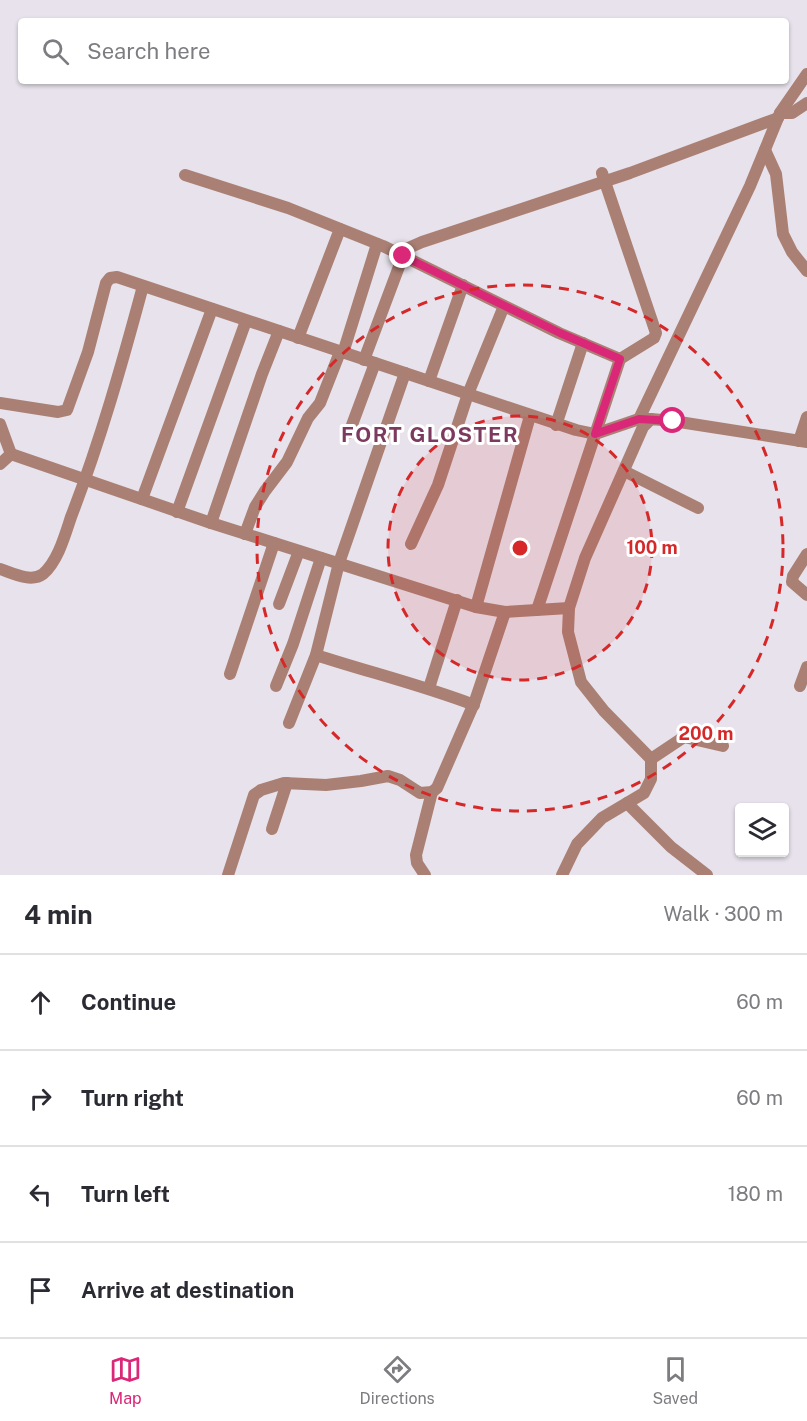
<!DOCTYPE html>
<meta charset="utf-8">
<style>
:root{--surface:#fff;--page:#f2f2f3;--text:#2b2b33;--muted:#7c7c81;--line:#e1e1e2;--accent:#db2777}
body{margin:0;font-family:"Public Sans",sans-serif;background:var(--page);color:var(--text)}
.controls{position:absolute;right:18px;bottom:18px;display:grid;overflow:hidden;border-radius:6px;box-shadow:0 2px 4px #0004}
.controls button{width:54px;height:54px;display:grid;place-items:center;padding:0;border:0;border-bottom:2px solid var(--line);background:var(--surface);color:var(--text);font:30px sans-serif}
.stop{position:absolute;width:18px;height:18px;margin:-14px;border:4px solid #db2777;border-radius:50%;background:#fff}
.stop.end{background:#db2777;border-color:#fff;box-shadow:0 2px 6px #0008}
.list{margin:0;padding:0;list-style:none}
h2{display:flex;justify-content:space-between;align-items:center;height:78px;margin:0;padding:0 24px;font-size:26px}
h2 small{font-size:20px;font-weight:400;color:var(--muted)}
.list li{display:grid;grid-template-columns:39px 1fr auto;gap:18px;align-items:center;box-sizing:border-box;height:96px;padding:0 24px;border-top:2px solid var(--line)}
.list b{display:block;font-size:22px;white-space:nowrap}
.list em{font-size:20px;font-style:normal;color:var(--muted)}
.icon{flex:none;width:33px;height:33px;fill:none;stroke:currentColor;stroke-width:2;stroke-linecap:round;stroke-linejoin:round}
.map{position:relative;flex:none;width:807px;height:875px;overflow:hidden}
.search{position:absolute;background:var(--surface);box-shadow:0 2px 4px #0004;left:18px;right:18px;top:18px;height:66px;display:flex;align-items:center;gap:15px;box-sizing:border-box;padding:0 21px;border-radius:6px;color:var(--muted);font-size:22px}
.sheet{height:462px;background:var(--surface)}
nav{display:flex;justify-content:space-around;align-items:center;box-sizing:border-box;height:84px;border-top:2px solid var(--line);background:var(--surface);font-size:16px;color:var(--muted)}
nav a{display:grid;justify-items:center;gap:3px}
nav .on{color:var(--accent)}
.map>svg:first-child{display:block}
.lines{fill:none;stroke-linecap:round;stroke-linejoin:round}
.minor{stroke:#ab8074;stroke-width:12}
.route{stroke:#db2777;stroke-width:8}
.ring{fill:none;stroke:#d62828;stroke-width:3;stroke-dasharray:10 8}
.labels{text-anchor:middle;stroke-width:6;stroke-linejoin:round;paint-order:stroke}
.district-label{font-size:21px;font-weight:bold;letter-spacing:1.5px;fill:#7c3b5e;stroke:#fff}
.centre{fill:#d62828;stroke:#fff;stroke-width:3}
.ring-label{font-size:18px;text-anchor:middle;font-weight:bold;fill:#d62828;stroke:#fff;stroke-width:6;stroke-linejoin:round;paint-order:stroke}
</style>
<div class="map">
<svg width="807" height="875" viewBox="0 0 807 875">
<rect width="100%" height="100%" fill="#e7e2eb"/>
<g class="lines">
<!-- minor -->
<g class="minor">
<path d="M780,113H792L807,103"/>
<path d="M765,150L776,174L783,234L792,252L807,271"/>
<path d="M602,173L656,333L654,338L620,359"/>
<path d="M185,175L288,208L383,246L559,333L620,359L537,610"/>
<path d="M397,253L422,242L630,173L778,118"/>
<path d="M298,338L340,229"/>
<path d="M343,353L377,244"/>
<path d="M364,360L403,256"/>
<path d="M429,381L463,285"/>
<path d="M0,403L58,412L67,410L88,352L106,283L110,278L117,277L576,430L595,434L639,419H651"/>
<path d="M639,419L750,186L780,113L807,74"/>
<path d="M0,424L11,454"/>
<path d="M556,425L583,343"/>
<path d="M349,433L375,363"/>
<path d="M799,441L807,417"/>
<path d="M0,464L11,454L211,523L476,607L505,612L569,608"/>
<path d="M624,471L698,508"/>
<path d="M142,499L212,309"/>
<path d="M177,512L246,321"/>
<path d="M211,523L262,374L279,331"/>
<path d="M245,534L255,507L265,491L287,462L308,418L320,403L340,352"/>
<path d="M411,544L438,485L468,394L504,306"/>
<path d="M807,554L793,576L792,582L807,595"/>
<path d="M0,569C12,573 31,583 43,574C58,561 65,535 71,517C100,442 122,364 143,286"/>
<path d="M279,604L299,551"/>
<path d="M476,607L530,416"/>
<path d="M316,655C368,672 422,685 474,705"/>
<path d="M230,674L274,543"/>
<path d="M276,686L293,644L321,558"/>
<path d="M800,686L807,667"/>
<path d="M429,688L457,600"/>
<path d="M289,723L316,655L339,563L405,373"/>
<path d="M651,759L684,737L723,746"/>
<path d="M627,803L671,847L707,875"/>
<path d="M272,829L287,783"/>
<path d="M228,875L254,795L261,790L284,783L326,785L361,781L388,776L400,780L420,793L432,792L437,788L475,701L505,612"/>
<path d="M425,875L417,863L416,855L432,792"/>
<path d="M562,875L577,844L602,818L644,793L651,779V759L604,711L581,682L568,632L569,608L585,558L643,427L651,419L673,421L807,442"/>
</g>
</g>
<g class="lines">
<!-- route -->
<path class="route" d="M403,256L560,333L620,359L595,434L639,419L673,421"/>
</g>
<!-- distance rings -->
<circle cx="520" cy="548" r="132" fill="#d62828" fill-opacity=".12"/>
<g class="ring">
<circle cx="520" cy="548" r="132"/>
<circle cx="520" cy="548" r="263"/>
</g>
<g class="labels">
<!-- district labels -->
<g class="district-label">
<text x="430" y="442">FORT GLOSTER</text>
</g>
</g>
<circle cx="520" cy="548" r="9" class="centre"/>
<g class="ring-label">
<text x="652" y="554">100 m</text>
<text x="706" y="740">200 m</text>
</g>
</svg>
<div class="controls">
<button><svg class="icon" aria-label="layers" viewBox="0 0 24 24"><path d="M12 4l9 5-9 5-9-5zM3 14l9 5 9-5"/></svg></button>
</div>
<div class="stop" style="left:673px;top:421px"></div>
<div class="stop end" style="left:403px;top:256px"></div>
<div class="search"><svg class="icon" aria-label="search" viewBox="0 0 24 24"><circle cx="10" cy="10" r="6"/><path d="M15 15l6 6"/></svg>Search here</div>
</div>
<section class="sheet">
<h2>4 min<small>Walk · 300 m</small></h2>
<ul class="list">
<li><svg class="icon" aria-label="ahead" viewBox="0 0 24 24"><path d="M12 20V5M6 11l6-6 6 6"/></svg><div><b>Continue</b></div><em>60 m</em></li>
<li><svg class="icon" aria-label="right" viewBox="0 0 24 24"><path d="M7 20v-9h11M14 6l5 5-5 5"/></svg><div><b>Turn right</b></div><em>60 m</em></li>
<li><svg class="icon" aria-label="left" viewBox="0 0 24 24"><path d="M17 20v-9H6M10 6l-5 5 5 5"/></svg><div><b>Turn left</b></div><em>180 m</em></li>
<li><svg class="icon" aria-label="arrive" viewBox="0 0 24 24"><path d="M6 21V4h12l-3 4 3 4H6"/></svg><div><b>Arrive at destination</b></div></li>
</ul>
</section>
<nav>
<a class="on"><svg class="icon" aria-label="map" viewBox="0 0 24 24"><path d="M3 6l6-2 6 2 6-2v14l-6 2-6-2-6 2zM9 4v14M15 6v14"/></svg>Map</a>
<a><svg class="icon" aria-label="directions" viewBox="0 0 24 24"><path d="M12 3l9 9-9 9-9-9zM9 14v-3h6M13 9l2 2-2 2"/></svg>Directions</a>
<a><svg class="icon" aria-label="saved" viewBox="0 0 24 24"><path d="M7 4h10v16l-5-4-5 4z"/></svg>Saved</a>
</nav>
